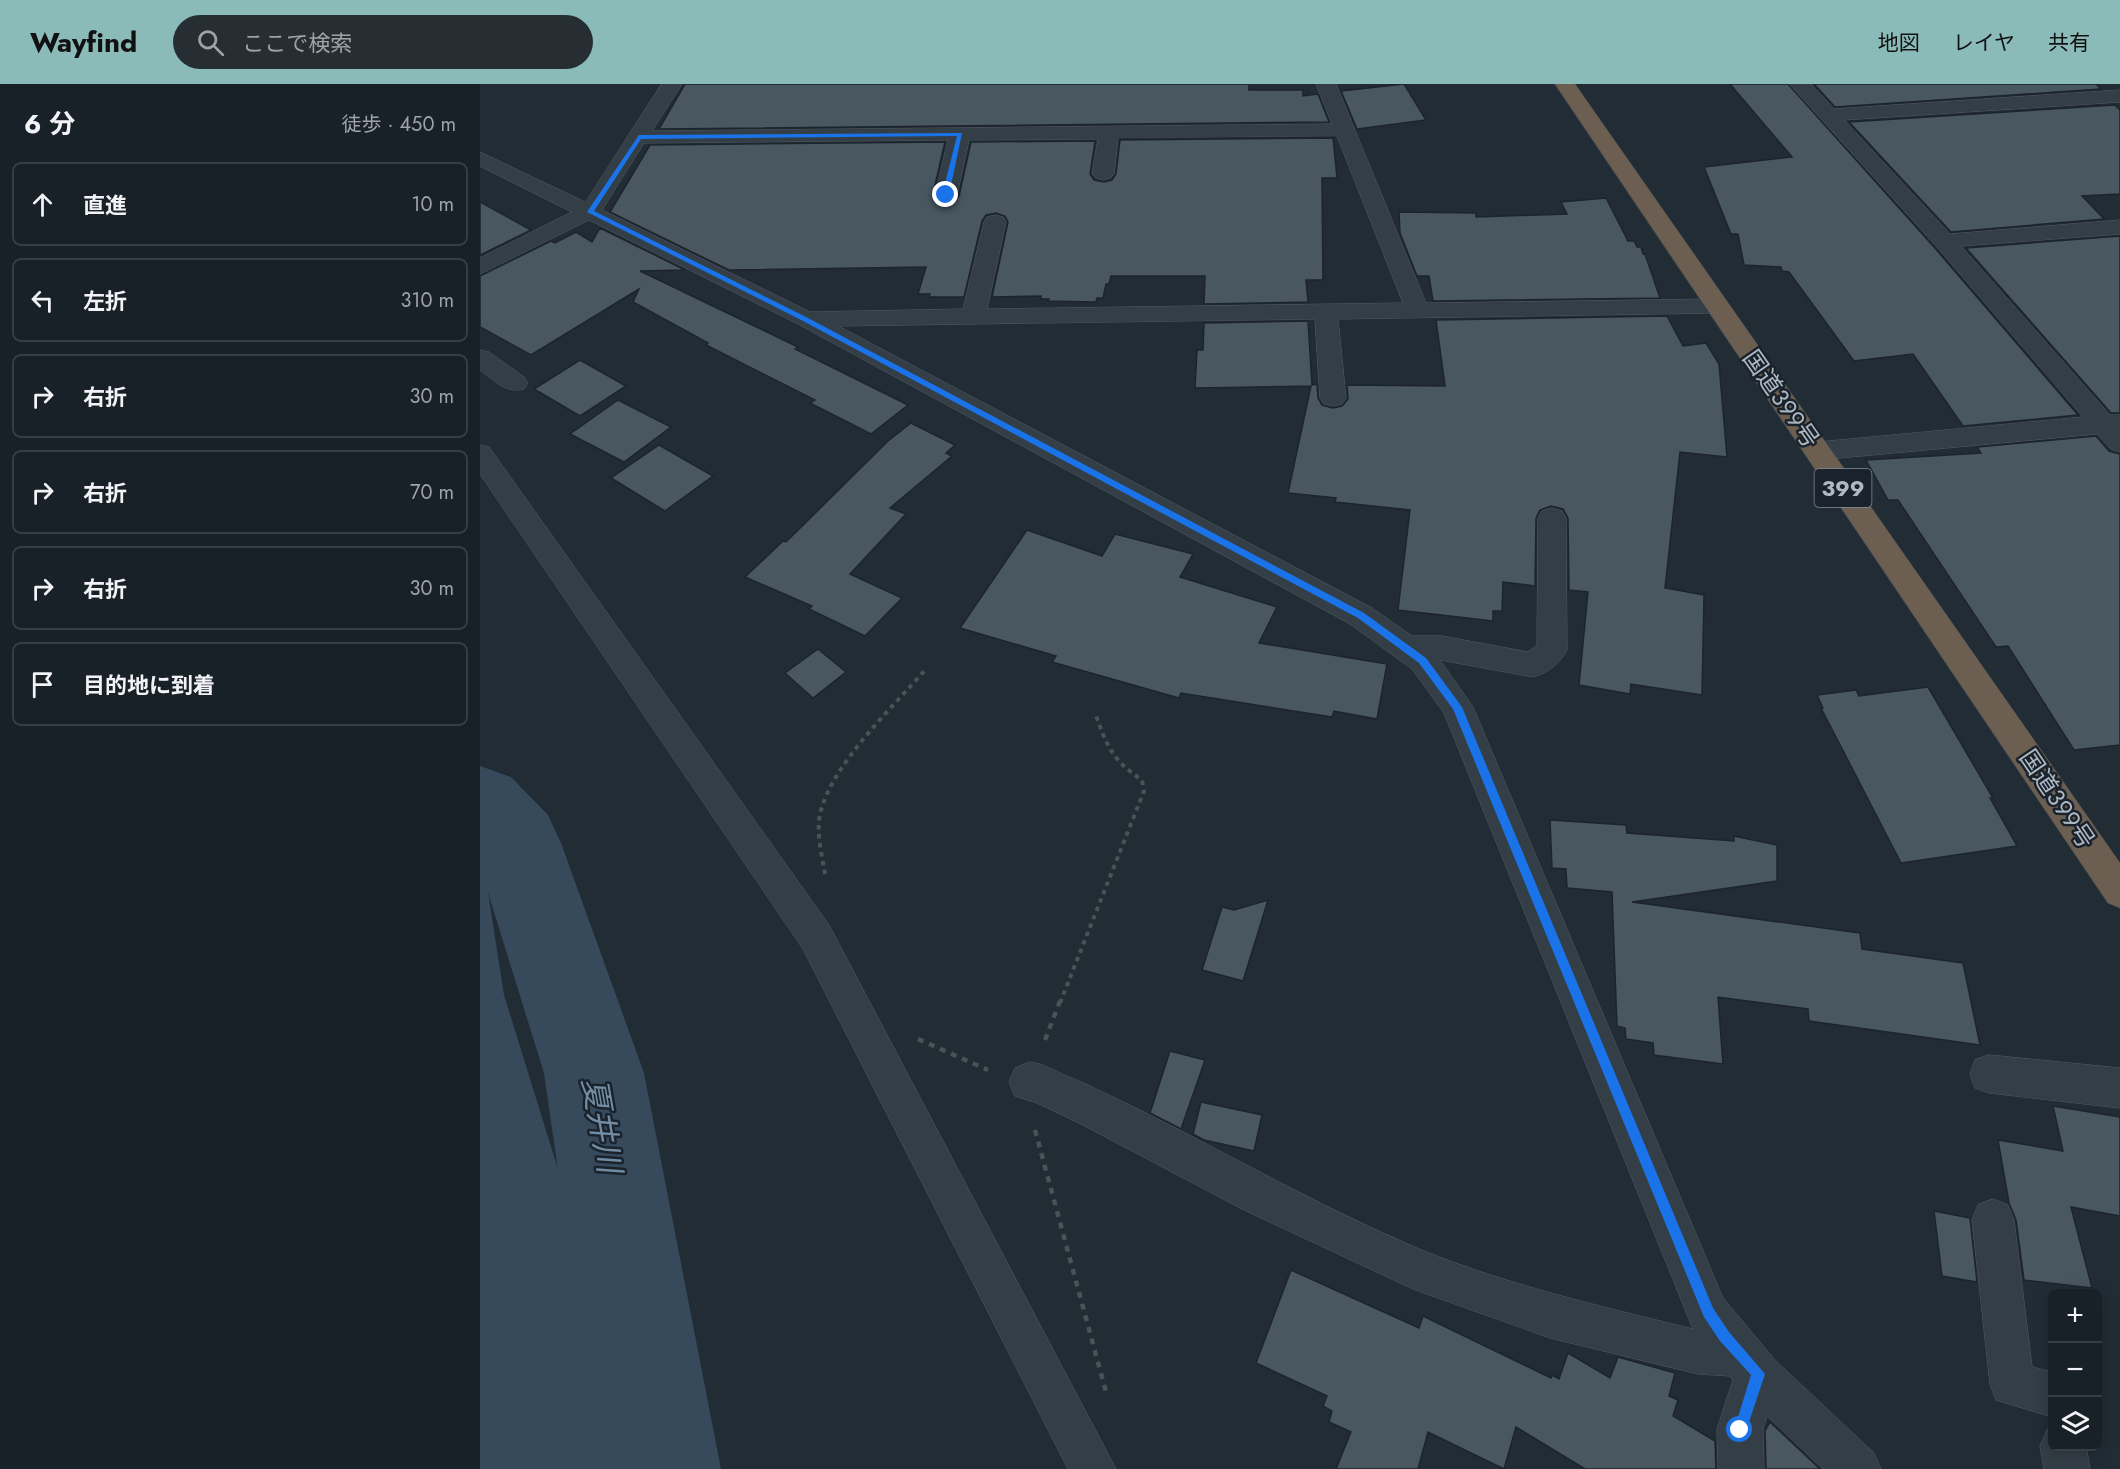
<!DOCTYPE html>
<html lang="ja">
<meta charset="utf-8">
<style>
:root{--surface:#192128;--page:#262e34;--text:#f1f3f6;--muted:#9fa3a8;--line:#373e45;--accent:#8bbbb9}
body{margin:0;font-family:Jost,"Noto Sans JP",sans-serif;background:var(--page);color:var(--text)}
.controls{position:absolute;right:18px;bottom:18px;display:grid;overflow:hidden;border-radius:9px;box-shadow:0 3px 15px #0003}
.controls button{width:54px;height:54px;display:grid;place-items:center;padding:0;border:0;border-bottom:2px solid var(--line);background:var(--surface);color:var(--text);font:30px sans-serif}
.stop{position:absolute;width:18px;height:18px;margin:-14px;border:4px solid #1a73e8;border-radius:50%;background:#fff}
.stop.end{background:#1a73e8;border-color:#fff;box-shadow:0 2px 6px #0008}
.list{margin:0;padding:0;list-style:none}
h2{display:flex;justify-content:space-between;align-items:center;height:78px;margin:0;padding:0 24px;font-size:26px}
h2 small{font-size:20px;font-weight:400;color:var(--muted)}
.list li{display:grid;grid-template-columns:39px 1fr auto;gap:18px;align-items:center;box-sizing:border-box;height:84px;margin:0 12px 12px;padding:0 12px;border:2px solid var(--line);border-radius:9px}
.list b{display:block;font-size:22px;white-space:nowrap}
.list em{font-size:20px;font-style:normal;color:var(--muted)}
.icon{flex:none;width:33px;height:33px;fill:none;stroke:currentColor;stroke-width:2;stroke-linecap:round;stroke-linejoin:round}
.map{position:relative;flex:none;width:1640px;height:1385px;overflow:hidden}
header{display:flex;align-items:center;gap:36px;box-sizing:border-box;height:84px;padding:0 30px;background:var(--accent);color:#111}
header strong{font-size:28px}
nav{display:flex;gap:33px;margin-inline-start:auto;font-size:21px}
.search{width:420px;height:54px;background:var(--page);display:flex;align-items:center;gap:15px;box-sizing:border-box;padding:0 21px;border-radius:33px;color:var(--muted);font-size:22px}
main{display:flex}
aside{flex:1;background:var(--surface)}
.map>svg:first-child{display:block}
.water{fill:#364a5c}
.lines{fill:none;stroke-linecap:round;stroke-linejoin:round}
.river{fill:#364a5c;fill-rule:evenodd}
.building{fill:#495761;stroke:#1c252d;stroke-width:1.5}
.street-casing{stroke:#525c64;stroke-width:1}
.highway-casing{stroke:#3f4951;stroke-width:1}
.path-far1{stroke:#435555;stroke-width:4;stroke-dasharray:4.5 4.5;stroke-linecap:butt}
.path{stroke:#435555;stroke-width:4.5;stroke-dasharray:6 6;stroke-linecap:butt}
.street{fill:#343e46;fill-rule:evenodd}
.highway{fill:#6c5f52;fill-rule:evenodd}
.route{fill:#1a73e8}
.labels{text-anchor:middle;stroke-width:5;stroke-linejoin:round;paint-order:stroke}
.shield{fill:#1a232b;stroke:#828c95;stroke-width:1.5}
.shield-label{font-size:22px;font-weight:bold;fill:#afb9c3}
.street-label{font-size:24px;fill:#afb9c3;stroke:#1a232b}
.near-water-label{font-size:32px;font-style:italic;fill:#718da5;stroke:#1a232b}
</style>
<header>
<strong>Wayfind</strong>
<div class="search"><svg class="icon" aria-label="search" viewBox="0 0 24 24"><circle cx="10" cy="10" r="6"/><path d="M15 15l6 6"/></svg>ここで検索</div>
<nav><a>地図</a><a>レイヤ</a><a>共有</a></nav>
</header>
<main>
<aside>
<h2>6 分<small>徒歩 · 450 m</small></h2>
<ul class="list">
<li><svg class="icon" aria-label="ahead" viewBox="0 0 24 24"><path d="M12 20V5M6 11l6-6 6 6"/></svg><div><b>直進</b></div><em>10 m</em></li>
<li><svg class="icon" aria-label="left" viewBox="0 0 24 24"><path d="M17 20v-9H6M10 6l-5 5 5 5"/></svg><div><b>左折</b></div><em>310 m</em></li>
<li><svg class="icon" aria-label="right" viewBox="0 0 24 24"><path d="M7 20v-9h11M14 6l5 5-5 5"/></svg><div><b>右折</b></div><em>30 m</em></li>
<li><svg class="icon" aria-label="right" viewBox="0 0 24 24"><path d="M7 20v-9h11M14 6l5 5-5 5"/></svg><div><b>右折</b></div><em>70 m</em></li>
<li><svg class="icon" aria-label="right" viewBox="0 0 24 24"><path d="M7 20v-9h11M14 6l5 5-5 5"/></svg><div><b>右折</b></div><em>30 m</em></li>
<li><svg class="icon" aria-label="arrive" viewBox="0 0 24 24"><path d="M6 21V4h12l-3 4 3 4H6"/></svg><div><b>目的地に到着</b></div></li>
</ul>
</aside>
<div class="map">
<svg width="1640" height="1385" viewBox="0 0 1640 1385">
<rect width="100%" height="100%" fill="#212c35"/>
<!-- water -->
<path class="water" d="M0,757L24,911L171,1385H0Z"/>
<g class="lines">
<!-- river -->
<path class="river" d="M0,682L31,693L68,731L81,759L164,989L241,1385H121L64,989L0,783Z"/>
</g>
<!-- building -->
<g class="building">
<path d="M205,0H769V6H823V12L838,10L849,38L179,45Z"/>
<path d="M924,0L946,36L877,45L861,7Z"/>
<path d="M1250,0H1308L1454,163L1598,331L1483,342L1433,270L1374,277L1309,188L1302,187L1301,183L1264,181L1258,150H1251L1224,83L1312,73Z"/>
<path d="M1334,0H1616L1621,5L1355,23Z"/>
<path d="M1635,21L1640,26V110L1602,112L1624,135L1471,148L1369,38Z"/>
<path d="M853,54L857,94H842L843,196H826L828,218L724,220L725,192H631L629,200H626L623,214H617L616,218L568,217L569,215H561V212L512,213L528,138L525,132L516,129L506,131L502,137L484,213H449L450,210H438L446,183L249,186L130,128L170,61L465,58L453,110L456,117L466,119L474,118L479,112L491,58L615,57L610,90L614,96L624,98L632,96L636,90L640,56Z"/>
<path d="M1126,114L1148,157H1154L1157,163H1161L1163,170H1165L1180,214L953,217L949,192H937L920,149L919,128L996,129V133L1087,130L1081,118Z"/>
<path d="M0,118L51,146L0,171Z"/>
<path d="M120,144L205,186L160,187L318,263L315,265L428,321L391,350L330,319L335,316L226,261L228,259L153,218L159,205L51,271L0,243V192L71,157L75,159L96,148L112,158Z"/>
<path d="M1640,152V329H1631L1486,164Z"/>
<path d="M1187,232L1203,262L1226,259L1239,280L1247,373L1200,368L1185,504L1224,511L1222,611L1151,600L1150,610L1099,601L1108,508L1089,506L1088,434L1083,425L1071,422L1060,426L1056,434L1055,502L1023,498L1022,527H1013V537L918,526L930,426L855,418L856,414L808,409L831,302L715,304L717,266H723L724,239L828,237L832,301L837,300L838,314L842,321L853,324L862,322L868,315L867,301L965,302L956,236Z"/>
<path d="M100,276L146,302L100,332L54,305Z"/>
<path d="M138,316L191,343L144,378L90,350Z"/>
<path d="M431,339L475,361L466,369L472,372L410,424L426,430L370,490L422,514L385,552L329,525L332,522L265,493L303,457L306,458L408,357Z"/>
<path d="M1616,352L1629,367L1640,370V661L1594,666L1528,562L1516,563L1418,416H1408L1386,376L1501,369L1497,363Z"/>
<path d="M179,361L233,392L185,427L131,394Z"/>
<path d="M547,446L622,472L635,450L713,470L700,493L797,523L779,559L907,580L897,635L854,627L852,633L701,609L699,614L572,578L576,572L480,544Z"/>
<path d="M338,565L366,588L333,614L305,589Z"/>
<path d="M1448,603L1513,714H1510L1537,762L1421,779L1341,624H1343L1337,611L1376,606L1379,612Z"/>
<path d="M1070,736L1146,741L1147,749L1254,757V752L1297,761V797L1152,818L1380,849L1382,865L1483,879L1500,961L1329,937L1328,925L1238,913L1243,980L1174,971L1173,959L1146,955L1145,944L1137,942L1132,808L1087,804L1086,785L1072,784Z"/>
<path d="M788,816L763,897L722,886L742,823L754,826Z"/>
<path d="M690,967L725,976L701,1045L670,1029Z"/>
<path d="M721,1018L782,1031L774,1067L724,1056L713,1050Z"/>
<path d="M1573,1022L1640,1033V1132L1591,1123L1612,1204L1544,1196L1536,1136L1529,1119L1518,1056L1583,1067Z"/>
<path d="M1454,1127L1490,1134L1497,1198L1462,1192Z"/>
<path d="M811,1186L939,1244L943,1232L1071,1294L1072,1291L1079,1295L1088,1269L1130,1294L1138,1273L1195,1289L1189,1312L1198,1316L1193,1332L1235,1357L1236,1385H1105L1036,1343L1024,1385L948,1348L938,1385H856L871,1348L849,1338L852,1327L843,1322L847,1312L776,1279Z"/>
<path d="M1290,1338L1340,1385H1286L1285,1347Z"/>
</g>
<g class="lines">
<!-- street casing -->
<g class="street-casing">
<g id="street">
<path d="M182,0H202L172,47L852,40L836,0H856L946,219L1237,215L1245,217L1249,222L1245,227L1237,229L858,235L866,314L862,320L853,322L844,320L840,314L835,235L358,242L892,524L932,552H962L1048,568L1057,561L1058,434L1062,427L1072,424L1082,427L1086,434L1087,566C1080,580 1067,589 1053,593L960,576L993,623L1243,1214L1295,1276L1394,1369L1401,1385H1343L1287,1332L1283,1345L1284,1385H1238L1237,1345L1253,1296L1250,1292L1218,1290L1070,1254L933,1205L764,1126L601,1040L557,1019L535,1012L529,998L535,984L549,978L560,980C690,1034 809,1110 939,1165C1027,1201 1120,1222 1213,1245L964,629L932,585L870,540L318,240L109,136L0,190V174L92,128L0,82V68L105,118ZM857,52L923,219L507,225L526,138L523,133L515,131L507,133L504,138L483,225L330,228L122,126L164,59L468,56L455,111L458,116L466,117L474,116L477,111L489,56L618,55L612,90L616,94L623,96L630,94L634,90L638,54Z"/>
<path d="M1310,0H1331L1354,25L1640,6V18L1364,36L1470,150L1640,136V150L1481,162L1630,331H1640V368L1631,365L1617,350L1338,376L1329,373L1325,367L1329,361L1338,358L1603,333L1456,162Z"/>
<path d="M0,266L9,268L44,293L48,299L44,305C26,310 14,296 0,286Z"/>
<path d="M0,361L9,363L349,841L636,1385H588L323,865L0,390Z"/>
<path d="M1509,971L1640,984V1024L1509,1009L1495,1004L1490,990L1495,976Z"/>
<path d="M1513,1115L1528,1121L1534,1136L1552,1283L1572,1288V1333L1516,1316L1510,1300L1492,1136L1498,1121Z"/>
<path d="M1572,1343V1362H1606L1610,1385H1564L1560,1362L1567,1346Z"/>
</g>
</g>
<!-- highway casing -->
<g class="highway-casing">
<path id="highway" d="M1075,0H1095L1640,779V824L1628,819Z"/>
</g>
<!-- path-far1 -->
<g class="path-far1">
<path d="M345,790C342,771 336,750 340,730C351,681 413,623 446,585"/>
<path d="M580,919L664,707L662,696C632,676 627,662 615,629"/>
</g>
<!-- path -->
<g class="path">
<path d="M438,955L508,986"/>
<path d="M565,956L580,917"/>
<path d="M555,1046L626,1308"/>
</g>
<!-- street -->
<use href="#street" class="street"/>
<!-- highway -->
<use href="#highway" class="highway"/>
</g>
<!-- route -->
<path class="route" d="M482,49L469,111L466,113L462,111L477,52L161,55L114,127L328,234L884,529L946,574L982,623L1233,1224L1249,1248L1285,1290L1265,1350L1260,1352L1256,1350L1254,1346L1271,1291L1240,1257L1224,1233L973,625L939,579L878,534L323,237L107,128L159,51Z"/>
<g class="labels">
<!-- shield labels -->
<rect class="shield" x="1334.5" y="385" width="57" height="38" rx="4.5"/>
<g class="shield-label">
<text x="1363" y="412">399</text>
</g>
<!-- street labels -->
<g class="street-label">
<text transform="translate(1301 315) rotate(55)" y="8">国道399号</text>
<text transform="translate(1577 715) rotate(56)" y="8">国道399号</text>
</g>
<!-- near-water labels -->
<g class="near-water-label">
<text transform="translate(122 1041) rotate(80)" y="11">夏井川</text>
</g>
</g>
</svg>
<div class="controls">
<button>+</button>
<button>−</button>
<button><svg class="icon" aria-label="layers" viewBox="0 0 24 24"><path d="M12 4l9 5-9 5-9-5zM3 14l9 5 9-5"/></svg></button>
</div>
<div class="stop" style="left:1260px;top:1346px"></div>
<div class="stop end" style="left:466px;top:111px"></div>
</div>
</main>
